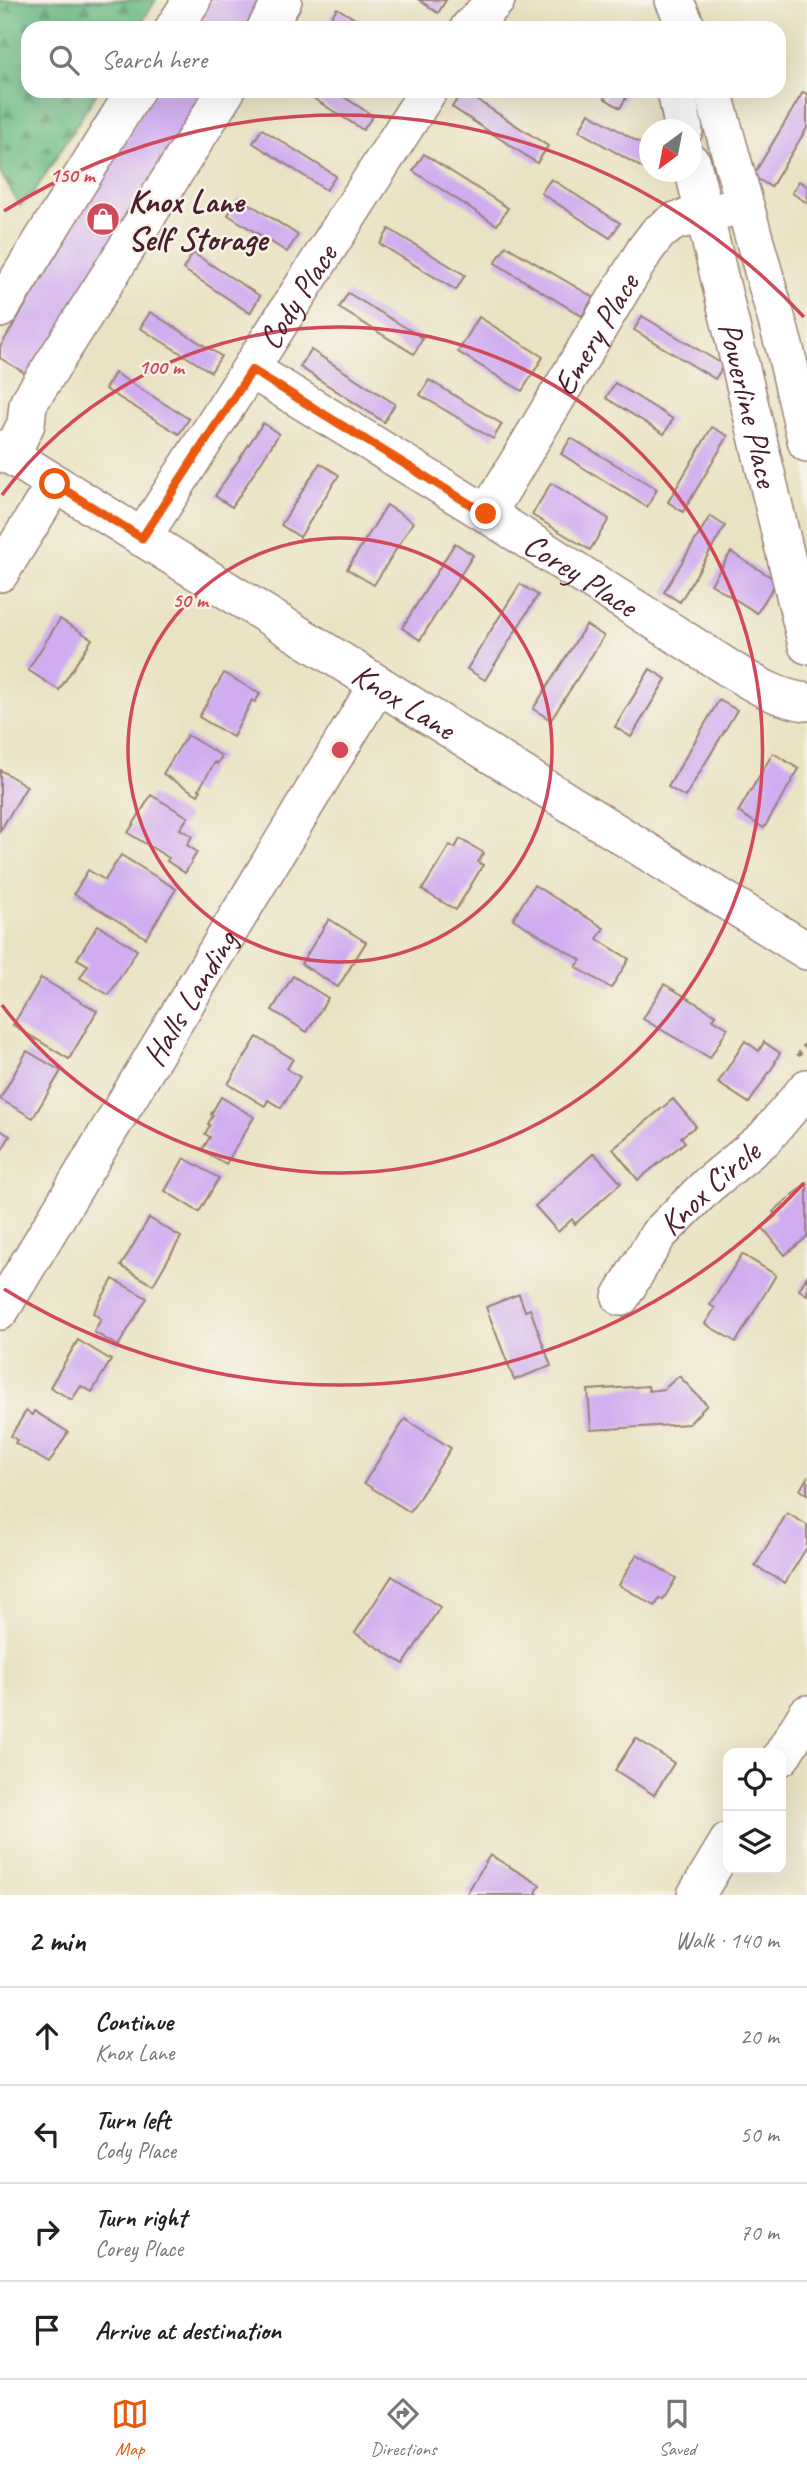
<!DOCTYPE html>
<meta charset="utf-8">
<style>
:root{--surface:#fff;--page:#f6f6f6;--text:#222;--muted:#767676;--line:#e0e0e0;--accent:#ea580c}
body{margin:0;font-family:Caveat,sans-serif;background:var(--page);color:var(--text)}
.controls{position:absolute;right:21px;bottom:21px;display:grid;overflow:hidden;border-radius:14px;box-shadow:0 7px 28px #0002}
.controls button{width:63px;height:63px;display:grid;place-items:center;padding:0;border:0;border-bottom:2px solid var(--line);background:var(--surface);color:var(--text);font:35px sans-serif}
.compass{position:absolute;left:639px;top:119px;width:63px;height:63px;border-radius:50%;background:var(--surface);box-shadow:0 7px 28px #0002;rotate:212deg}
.stop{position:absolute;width:21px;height:21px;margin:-16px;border:5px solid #ea580c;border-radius:50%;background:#fff}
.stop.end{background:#ea580c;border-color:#fff;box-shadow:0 2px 7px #0008}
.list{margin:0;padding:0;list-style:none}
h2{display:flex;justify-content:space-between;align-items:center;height:91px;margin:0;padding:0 28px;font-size:30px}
h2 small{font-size:23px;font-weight:400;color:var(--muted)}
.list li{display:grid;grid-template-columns:46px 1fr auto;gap:21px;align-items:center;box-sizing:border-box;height:98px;padding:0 28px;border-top:2px solid var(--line)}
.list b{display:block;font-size:26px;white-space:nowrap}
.list p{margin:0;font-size:23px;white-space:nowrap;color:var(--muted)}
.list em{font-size:23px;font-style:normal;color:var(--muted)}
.icon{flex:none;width:38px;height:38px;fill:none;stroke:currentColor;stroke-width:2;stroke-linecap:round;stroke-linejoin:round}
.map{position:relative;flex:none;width:807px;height:1895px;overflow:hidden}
.search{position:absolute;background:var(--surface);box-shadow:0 7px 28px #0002;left:21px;right:21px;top:21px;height:77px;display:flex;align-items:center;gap:18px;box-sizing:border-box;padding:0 24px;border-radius:21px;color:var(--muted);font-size:26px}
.sheet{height:483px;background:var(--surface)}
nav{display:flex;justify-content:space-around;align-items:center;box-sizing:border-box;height:98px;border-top:2px solid var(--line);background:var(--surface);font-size:19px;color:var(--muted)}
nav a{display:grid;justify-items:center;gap:4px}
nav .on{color:var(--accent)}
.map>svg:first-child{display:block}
.forest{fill:url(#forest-firs);stroke:#5b6e58;stroke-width:2}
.building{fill:#d0adf0}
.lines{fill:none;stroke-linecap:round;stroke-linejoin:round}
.minor-casing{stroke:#9a8177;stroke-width:40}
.path{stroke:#9a8177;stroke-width:4.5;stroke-dasharray:5 5;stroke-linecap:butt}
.minor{stroke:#fff;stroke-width:37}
.route{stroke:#ea580c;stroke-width:9}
.ring{fill:none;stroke:#d1495b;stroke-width:3.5}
.labels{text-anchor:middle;stroke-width:5;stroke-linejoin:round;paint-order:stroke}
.poi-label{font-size:33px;font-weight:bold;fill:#4a1f2b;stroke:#f7f3e8;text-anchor:start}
.street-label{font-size:33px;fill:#4a1f2b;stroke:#f7f3e8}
.centre{fill:#d1495b;stroke:#f7f3e8;stroke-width:3.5}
.ring-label{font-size:21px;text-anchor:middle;font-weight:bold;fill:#d1495b;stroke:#f7f3e8;stroke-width:5;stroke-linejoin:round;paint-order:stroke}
</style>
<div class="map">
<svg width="807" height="1895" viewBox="0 0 807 1895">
<defs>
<pattern id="forest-firs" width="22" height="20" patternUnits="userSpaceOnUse" patternTransform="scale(1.75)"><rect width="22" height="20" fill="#6cbc86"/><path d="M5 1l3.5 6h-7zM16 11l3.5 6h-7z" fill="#5b986e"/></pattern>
</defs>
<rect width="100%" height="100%" fill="#f7f3e8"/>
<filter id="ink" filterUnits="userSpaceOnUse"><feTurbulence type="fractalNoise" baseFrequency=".0143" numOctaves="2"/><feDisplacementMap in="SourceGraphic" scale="14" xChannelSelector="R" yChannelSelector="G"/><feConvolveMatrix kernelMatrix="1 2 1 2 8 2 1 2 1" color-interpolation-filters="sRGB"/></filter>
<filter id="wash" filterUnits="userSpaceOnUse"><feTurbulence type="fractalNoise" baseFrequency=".00686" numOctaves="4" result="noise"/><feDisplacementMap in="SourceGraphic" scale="28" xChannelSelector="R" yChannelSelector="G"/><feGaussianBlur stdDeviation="1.57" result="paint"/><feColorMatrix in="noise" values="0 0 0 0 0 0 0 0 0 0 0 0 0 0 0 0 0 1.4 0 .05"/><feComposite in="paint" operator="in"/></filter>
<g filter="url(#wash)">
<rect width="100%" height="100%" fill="#eae3c3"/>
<!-- forest -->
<path class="forest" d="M0,0H156L138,28H28V91H98L34,192L20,206L0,172Z"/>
<g id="blocks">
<!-- building -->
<g class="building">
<path d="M210,0H261L244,28H193Z"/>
<path d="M419,0H446L438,13Z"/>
<path d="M337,8L370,28H338L328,22Z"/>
<path d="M155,91H206L33,378L0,358V347Z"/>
<path d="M302,91H335L373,116L363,130Z"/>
<path d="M463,91L548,146L537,163L452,107Z"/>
<path d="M608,91H630L620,108L604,98Z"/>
<path d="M803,92L807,94V128L771,187L753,176Z"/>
<path d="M589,113L650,149V172H670L665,181L579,131Z"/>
<path d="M262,129L336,176L326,190L253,143Z"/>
<path d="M424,154L508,208L497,225L413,171Z"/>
<path d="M551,179L620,223L610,238L541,193Z"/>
<path d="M799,181L807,186V203L792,193Z"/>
<path d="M239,197L298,235L287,252L228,215Z"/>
<path d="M389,229L465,275L456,290L380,244Z"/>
<path d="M506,246L593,297L582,316L495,263Z"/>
<path d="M193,253L260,296L250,313L183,269Z"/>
<path d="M348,293L423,338L414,354L339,308Z"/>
<path d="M150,312L221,356L211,372L140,328Z"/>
<path d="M642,316L724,365L715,379L634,330Z"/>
<path d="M479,317L543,357L522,391L458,352Z"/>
<path d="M311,350L395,404L384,422L300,367Z"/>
<path d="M115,373L189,419L179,434L105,389Z"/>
<path d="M429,380L502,424L493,439L420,395Z"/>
<path d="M615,383L673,419L664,434L606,398Z"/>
<path d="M263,423L279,434L232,507L215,496Z"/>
<path d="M712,427L728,436L683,512L668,502Z"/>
<path d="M571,438L657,489L647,507L561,454Z"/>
<path d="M320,463L339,475L300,537L281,525Z"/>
<path d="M551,483L609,519L590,550L532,515Z"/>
<path d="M387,505L413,522L374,585L347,569Z"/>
<path d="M710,516L725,526L680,602L664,592Z"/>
<path d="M455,543L473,555L420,640L402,628Z"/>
<path d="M731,552L777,581L757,613L711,584Z"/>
<path d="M520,584L538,595L485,680L467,669Z"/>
<path d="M60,619L92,639L59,690L28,670Z"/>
<path d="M586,625L604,636L551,720L533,709Z"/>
<path d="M650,669L666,679L631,737L615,727Z"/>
<path d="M224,673L260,694L255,702L252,700L233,737L199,717Z"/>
<path d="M719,700L737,710L685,797L668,787Z"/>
<path d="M187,735L222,756L217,764L215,762L199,789L201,790L198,795L163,774Z"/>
<path d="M773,753L799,769L764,828L738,812Z"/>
<path d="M0,770L27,786L0,831Z"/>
<path d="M151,795L188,817L180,829L192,836L187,845L197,852L185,873L167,861L169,858L128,833Z"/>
<path d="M460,839L484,853L478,862L483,865L456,910L422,890L450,845L455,848Z"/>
<path d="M121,855L176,889L146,938L74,894L88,870L105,880Z"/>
<path d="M534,885L604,928L597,939L629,959L611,988L576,967L581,960L513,919Z"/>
<path d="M329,919L366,942L338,987L301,964Z"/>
<path d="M98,925L137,950L109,995L80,978L88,965L77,959Z"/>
<path d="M293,976L328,998L307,1032L272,1010Z"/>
<path d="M41,978L97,1011L69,1059L13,1025Z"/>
<path d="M664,984L716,1015L713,1019L728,1028L710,1058L643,1019Z"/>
<path d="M257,1037L293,1059L287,1069L300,1077L281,1108L268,1100L265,1106L228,1084Z"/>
<path d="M745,1041L759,1051L764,1042L780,1053L775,1061L776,1062L749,1103L718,1083Z"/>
<path d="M27,1051L61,1071L33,1118L0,1099Z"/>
<path d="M221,1097L254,1117L226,1164L202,1150L210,1137L205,1134L210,1125L208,1124L213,1115L211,1114Z"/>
<path d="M673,1099L696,1126L681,1137L685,1142L638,1180L613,1149Z"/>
<path d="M0,1130L10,1136L0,1153Z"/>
<path d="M594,1153L621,1183L575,1224L572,1219L558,1232L535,1206Z"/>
<path d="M184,1158L219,1178L199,1212L165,1191Z"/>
<path d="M807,1183V1237L785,1255L762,1227L776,1216L773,1212Z"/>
<path d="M149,1218L181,1237L153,1285L121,1266Z"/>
<path d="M742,1254L776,1275L736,1342L705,1324L715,1308L710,1305Z"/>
<path d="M807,1276V1295L799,1290Z"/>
<path d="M113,1279L147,1298L118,1346L94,1332L101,1319L93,1313Z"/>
<path d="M519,1294L525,1311L530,1309L551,1366L514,1380L486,1307Z"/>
<path d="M78,1340L111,1360L92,1392L81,1386L72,1400L50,1387Z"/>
<path d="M679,1376L707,1405L689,1424L591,1430L588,1390L648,1386L649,1391L664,1389Z"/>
<path d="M26,1411L32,1415L34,1411L68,1432L49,1463L15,1443L17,1440L11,1436Z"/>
<path d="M405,1419L451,1448L410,1512L364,1483Z"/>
<path d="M807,1478V1494L800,1490Z"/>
<path d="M787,1513L807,1525V1547L785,1583L755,1566Z"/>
<path d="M637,1554L676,1578L663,1600L660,1598L655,1606L619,1585Z"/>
<path d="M392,1576L440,1607L404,1664L355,1633Z"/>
<path d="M636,1738L674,1763L654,1795L615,1770Z"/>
<path d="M490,1855L540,1885L536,1893L539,1895H466Z"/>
</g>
</g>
</g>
<g filter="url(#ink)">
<use href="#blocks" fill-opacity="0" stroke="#9a8177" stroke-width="2"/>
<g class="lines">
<!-- minor casing -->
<g class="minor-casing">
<g id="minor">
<path d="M674,0L687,28"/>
<path d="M174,28L192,0"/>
<path d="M266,28L283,0"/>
<path d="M469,28L496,0"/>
<path d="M676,91L684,130"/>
<path d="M713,91L786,353L807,443"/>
<path id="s1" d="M692,163L807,645"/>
<path d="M0,309L135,91"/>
<path id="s2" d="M252,370L487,514L730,669C754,684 779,699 807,702"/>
<path id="s3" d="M0,449L807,951"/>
<path d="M10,456L26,424L28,404L226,91"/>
<path id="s4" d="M487,514L645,250L658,233L675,221L743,205"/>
<path id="s5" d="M142,538L428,91"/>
<path d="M0,573L55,484"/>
<path id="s6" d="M621,1297L658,1235L708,1185L765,1138L807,1088"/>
<path id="s7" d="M0,1311L378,684"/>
<path d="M781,1757L807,1714"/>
<path d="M696,1895L728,1842"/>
</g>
</g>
<!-- path -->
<path class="path" d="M798,1056L807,1042"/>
<!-- minor -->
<use href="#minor" class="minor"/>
</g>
</g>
<g class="lines" filter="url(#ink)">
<!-- route -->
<path class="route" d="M55,484L142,538L252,370L486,514"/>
</g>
<!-- distance rings -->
<g class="ring">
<circle cx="340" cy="750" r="212"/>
<path d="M2 495A423 423 0 1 1 2 1005"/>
<path d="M804 1183A635 635 0 0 1 4 1289M4 211A635 635 0 0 1 804 317"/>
</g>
<!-- icons -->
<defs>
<g id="shop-disc" transform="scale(1.75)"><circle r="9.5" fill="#d1495b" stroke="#f7f3e8"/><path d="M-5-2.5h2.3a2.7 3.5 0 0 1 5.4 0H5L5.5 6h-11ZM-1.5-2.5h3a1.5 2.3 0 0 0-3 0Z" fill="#fff"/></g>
</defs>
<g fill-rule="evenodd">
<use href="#shop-disc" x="103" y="219"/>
</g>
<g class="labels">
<!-- poi labels -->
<g class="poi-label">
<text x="128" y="212">Knox Lane<tspan x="128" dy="38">Self Storage</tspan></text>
</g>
<!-- street labels -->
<g class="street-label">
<text dy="12" stroke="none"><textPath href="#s5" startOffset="287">Cody Place</textPath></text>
<text dy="12" stroke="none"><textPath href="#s4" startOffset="210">Emery Place</textPath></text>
<text dy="12" stroke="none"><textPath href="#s1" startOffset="248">Powerline Place</textPath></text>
<text dy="12" stroke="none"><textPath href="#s2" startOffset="387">Corey Place</textPath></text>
<text dy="12" stroke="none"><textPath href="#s3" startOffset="476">Knox Lane</textPath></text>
<text dy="12" stroke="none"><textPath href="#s7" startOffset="366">Halls Landing</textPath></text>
<text dy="12" stroke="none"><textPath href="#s6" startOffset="142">Knox Circle</textPath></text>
</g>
</g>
<circle cx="340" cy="750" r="10" class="centre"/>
<g class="ring-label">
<text x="72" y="182">150 m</text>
<text x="161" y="374">100 m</text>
<text x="190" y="607">50 m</text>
</g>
</svg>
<div class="controls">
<button><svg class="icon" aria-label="locate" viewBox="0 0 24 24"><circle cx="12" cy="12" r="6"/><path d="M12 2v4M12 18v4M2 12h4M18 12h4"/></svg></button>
<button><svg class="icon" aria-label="layers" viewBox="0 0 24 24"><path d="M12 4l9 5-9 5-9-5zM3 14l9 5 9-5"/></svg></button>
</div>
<svg class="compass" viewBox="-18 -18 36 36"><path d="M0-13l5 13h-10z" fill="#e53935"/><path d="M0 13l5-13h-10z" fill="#767676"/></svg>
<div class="stop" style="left:55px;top:484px"></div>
<div class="stop end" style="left:486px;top:514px"></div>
<div class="search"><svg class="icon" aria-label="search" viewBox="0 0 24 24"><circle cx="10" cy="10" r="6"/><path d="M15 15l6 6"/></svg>Search here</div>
</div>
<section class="sheet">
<h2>2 min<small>Walk · 140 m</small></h2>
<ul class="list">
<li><svg class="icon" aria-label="ahead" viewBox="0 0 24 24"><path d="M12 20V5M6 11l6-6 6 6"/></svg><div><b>Continue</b><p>Knox Lane</p></div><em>20 m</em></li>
<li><svg class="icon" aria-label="left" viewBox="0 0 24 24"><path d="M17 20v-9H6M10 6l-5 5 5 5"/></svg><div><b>Turn left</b><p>Cody Place</p></div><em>50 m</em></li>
<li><svg class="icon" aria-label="right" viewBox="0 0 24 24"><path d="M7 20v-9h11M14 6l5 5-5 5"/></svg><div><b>Turn right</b><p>Corey Place</p></div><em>70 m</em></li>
<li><svg class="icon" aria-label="arrive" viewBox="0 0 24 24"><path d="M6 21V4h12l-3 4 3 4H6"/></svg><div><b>Arrive at destination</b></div></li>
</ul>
</section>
<nav>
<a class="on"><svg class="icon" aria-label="map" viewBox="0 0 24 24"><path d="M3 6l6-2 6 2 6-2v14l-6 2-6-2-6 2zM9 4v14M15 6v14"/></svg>Map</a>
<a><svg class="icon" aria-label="directions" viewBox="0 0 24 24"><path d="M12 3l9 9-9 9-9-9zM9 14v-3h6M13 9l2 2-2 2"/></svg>Directions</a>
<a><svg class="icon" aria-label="saved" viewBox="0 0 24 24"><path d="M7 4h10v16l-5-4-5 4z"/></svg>Saved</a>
</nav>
